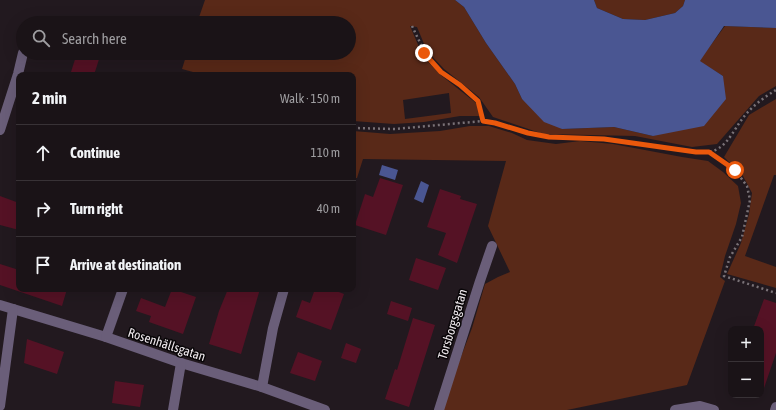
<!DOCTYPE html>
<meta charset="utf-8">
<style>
:root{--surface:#1a1317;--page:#272024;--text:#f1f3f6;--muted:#9f9ea1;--line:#383236}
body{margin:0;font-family:"Asap Condensed",sans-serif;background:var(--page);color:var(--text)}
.controls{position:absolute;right:12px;bottom:12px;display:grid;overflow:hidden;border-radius:8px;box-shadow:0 4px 16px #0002}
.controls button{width:36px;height:36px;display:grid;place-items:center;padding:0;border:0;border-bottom:1px solid var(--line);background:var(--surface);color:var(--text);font:20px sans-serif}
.stop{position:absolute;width:12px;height:12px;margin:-9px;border:3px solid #ea580c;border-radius:50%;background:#fff}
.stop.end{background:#ea580c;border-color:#fff;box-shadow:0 1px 4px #0008}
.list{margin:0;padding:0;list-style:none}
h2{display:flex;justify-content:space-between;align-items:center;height:52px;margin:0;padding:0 16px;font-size:17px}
h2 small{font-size:13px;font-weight:400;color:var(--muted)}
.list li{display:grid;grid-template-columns:26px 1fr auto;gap:12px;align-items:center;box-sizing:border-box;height:56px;padding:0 16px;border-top:1px solid var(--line)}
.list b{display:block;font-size:15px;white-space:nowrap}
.list em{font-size:13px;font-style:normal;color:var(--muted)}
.icon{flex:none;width:22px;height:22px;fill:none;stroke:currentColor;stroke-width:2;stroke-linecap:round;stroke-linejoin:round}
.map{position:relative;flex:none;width:776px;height:410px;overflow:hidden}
.search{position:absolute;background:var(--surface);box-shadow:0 4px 16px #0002;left:16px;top:16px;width:340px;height:44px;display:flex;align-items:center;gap:10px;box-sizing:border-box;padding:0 14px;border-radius:22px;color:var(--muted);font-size:15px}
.panel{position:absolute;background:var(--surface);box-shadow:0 4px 16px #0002;left:16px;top:72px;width:340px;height:220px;border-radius:8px}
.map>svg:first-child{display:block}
.green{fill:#592918;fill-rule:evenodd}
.water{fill:#4a5692}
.building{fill:#551225}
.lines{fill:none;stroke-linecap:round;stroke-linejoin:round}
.path{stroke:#7a7277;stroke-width:2.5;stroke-dasharray:2 3;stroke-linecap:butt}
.street{stroke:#6a5e79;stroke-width:10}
.route{stroke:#ea580c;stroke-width:5}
.labels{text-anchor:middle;stroke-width:3;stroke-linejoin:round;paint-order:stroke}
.street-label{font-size:13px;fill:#efe9ed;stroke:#090608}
</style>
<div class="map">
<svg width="776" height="410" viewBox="0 0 776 410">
<rect width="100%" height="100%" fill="#22191f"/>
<!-- green -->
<g class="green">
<path d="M205,0H455L464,7L486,43L515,84L522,99L562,129L614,127L653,136L723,76L699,61L725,26L776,28V86L759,96L717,144L692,147L635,136L543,134L493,117L479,97L444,69L427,51L417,27L410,26L419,47L427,61L442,76L476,103L484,116H460L424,122L394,124L353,121V75H204L182,69L187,53H349V23H197ZM449,93L451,113L405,119L403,100Z"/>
<path d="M594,0H685L683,6L675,13L645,20L623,19L597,8Z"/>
<path d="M776,99V175H774L745,256L776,267V288L727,274L741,243L749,214L752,193L743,176L724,157L749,115Z"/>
<path d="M470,126H489L512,133L527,140L556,144L580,141L613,144L682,157L708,161L723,172L738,186L741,203L736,224L725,256L720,277L725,281L687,385L567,410H443L446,396L472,328L485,284L498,277L510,272L488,226L506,161L363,159L357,178H353V131L390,134L440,131Z"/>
</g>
<!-- water -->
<g class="water">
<path d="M455,0H594L597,8L623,19L645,20L675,13L683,6L685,0H776V28L724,26L700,61L723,76L726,99L704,126L653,136L614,127L562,129L544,122L522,99L515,84L486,43L464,7Z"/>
<path d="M382,165L398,170L395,180L379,175Z"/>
<path d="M421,181L429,185L423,203L414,199Z"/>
</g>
<!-- building -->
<g class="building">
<path d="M77,53H101L94,75H79L71,72Z"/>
<path d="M380,178L403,185L386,235L355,225L365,194L373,197Z"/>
<path d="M440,189L461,196L460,199L477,204L457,263L438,255L446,233L427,227Z"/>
<path d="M0,196L19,203V230L0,225Z"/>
<path d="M416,258L446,268L438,290L409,280Z"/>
<path d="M0,264L19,270V289H67L62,306L0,285Z"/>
<path d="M172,289L196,297L183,334L149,322L151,316L136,311L141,298L165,307Z"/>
<path d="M228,289H260L241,354L209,344L219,311Z"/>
<path d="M315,289H331L344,294L331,330L296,317L302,300L310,303Z"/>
<path d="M764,299L776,303V353L763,391H761V329H753Z"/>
<path d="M391,301L412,308L408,321L387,314Z"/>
<path d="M413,318L435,325L409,407L385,399L395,369L397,370Z"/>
<path d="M27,339L64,352L57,374L24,363Z"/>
<path d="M346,343L361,349L356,363L341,358Z"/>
<path d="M298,352L322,361L315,381L290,373Z"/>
<path d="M115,381L144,385L140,407L112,403Z"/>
</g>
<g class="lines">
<!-- path -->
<g class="path">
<path d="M412,26L425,53L441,72L460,85L478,101L483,121"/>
<path d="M353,128L395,129L483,121L495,123L529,133L549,137L604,139L696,152C727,156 730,132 747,113C755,104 766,96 776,90"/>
<path d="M710,153L735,170L747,186L750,200L742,237L730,257L724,276L776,293"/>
</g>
<!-- street -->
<g class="street">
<path d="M0,130L18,74L23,53"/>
<path d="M0,305L106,337L181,363L262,387L325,410"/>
<path d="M106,337L123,289"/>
<path d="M262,387L273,328L284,289"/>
<path d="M0,406L13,309"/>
<path d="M173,410L181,363"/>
<path d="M439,410L480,281L492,246"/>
<path d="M675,410L700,406L714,410"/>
<path d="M775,410L776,407"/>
</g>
</g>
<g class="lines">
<!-- route -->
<path class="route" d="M424,53L441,72L460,85L478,101L483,121L495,123L528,133L549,137L604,139L696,152H709L735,170"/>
</g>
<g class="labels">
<!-- street labels -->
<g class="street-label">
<text transform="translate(452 324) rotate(-73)" y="5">Torsborgsgatan</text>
<text transform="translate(167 344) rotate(18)" y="5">Rosenhällsgatan</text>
</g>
</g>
</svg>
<div class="controls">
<button>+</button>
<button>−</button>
</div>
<div class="stop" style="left:735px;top:170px"></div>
<div class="stop end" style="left:424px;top:53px"></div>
<div class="search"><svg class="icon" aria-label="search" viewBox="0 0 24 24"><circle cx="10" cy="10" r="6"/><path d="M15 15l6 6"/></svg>Search here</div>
<section class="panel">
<h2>2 min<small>Walk · 150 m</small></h2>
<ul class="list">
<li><svg class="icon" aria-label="ahead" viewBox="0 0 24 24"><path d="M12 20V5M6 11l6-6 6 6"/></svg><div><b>Continue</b></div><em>110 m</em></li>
<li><svg class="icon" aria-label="right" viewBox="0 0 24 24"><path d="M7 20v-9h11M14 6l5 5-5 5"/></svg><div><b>Turn right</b></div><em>40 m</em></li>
<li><svg class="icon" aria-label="arrive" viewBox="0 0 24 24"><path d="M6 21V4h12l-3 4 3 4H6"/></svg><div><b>Arrive at destination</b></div></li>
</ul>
</section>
</div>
